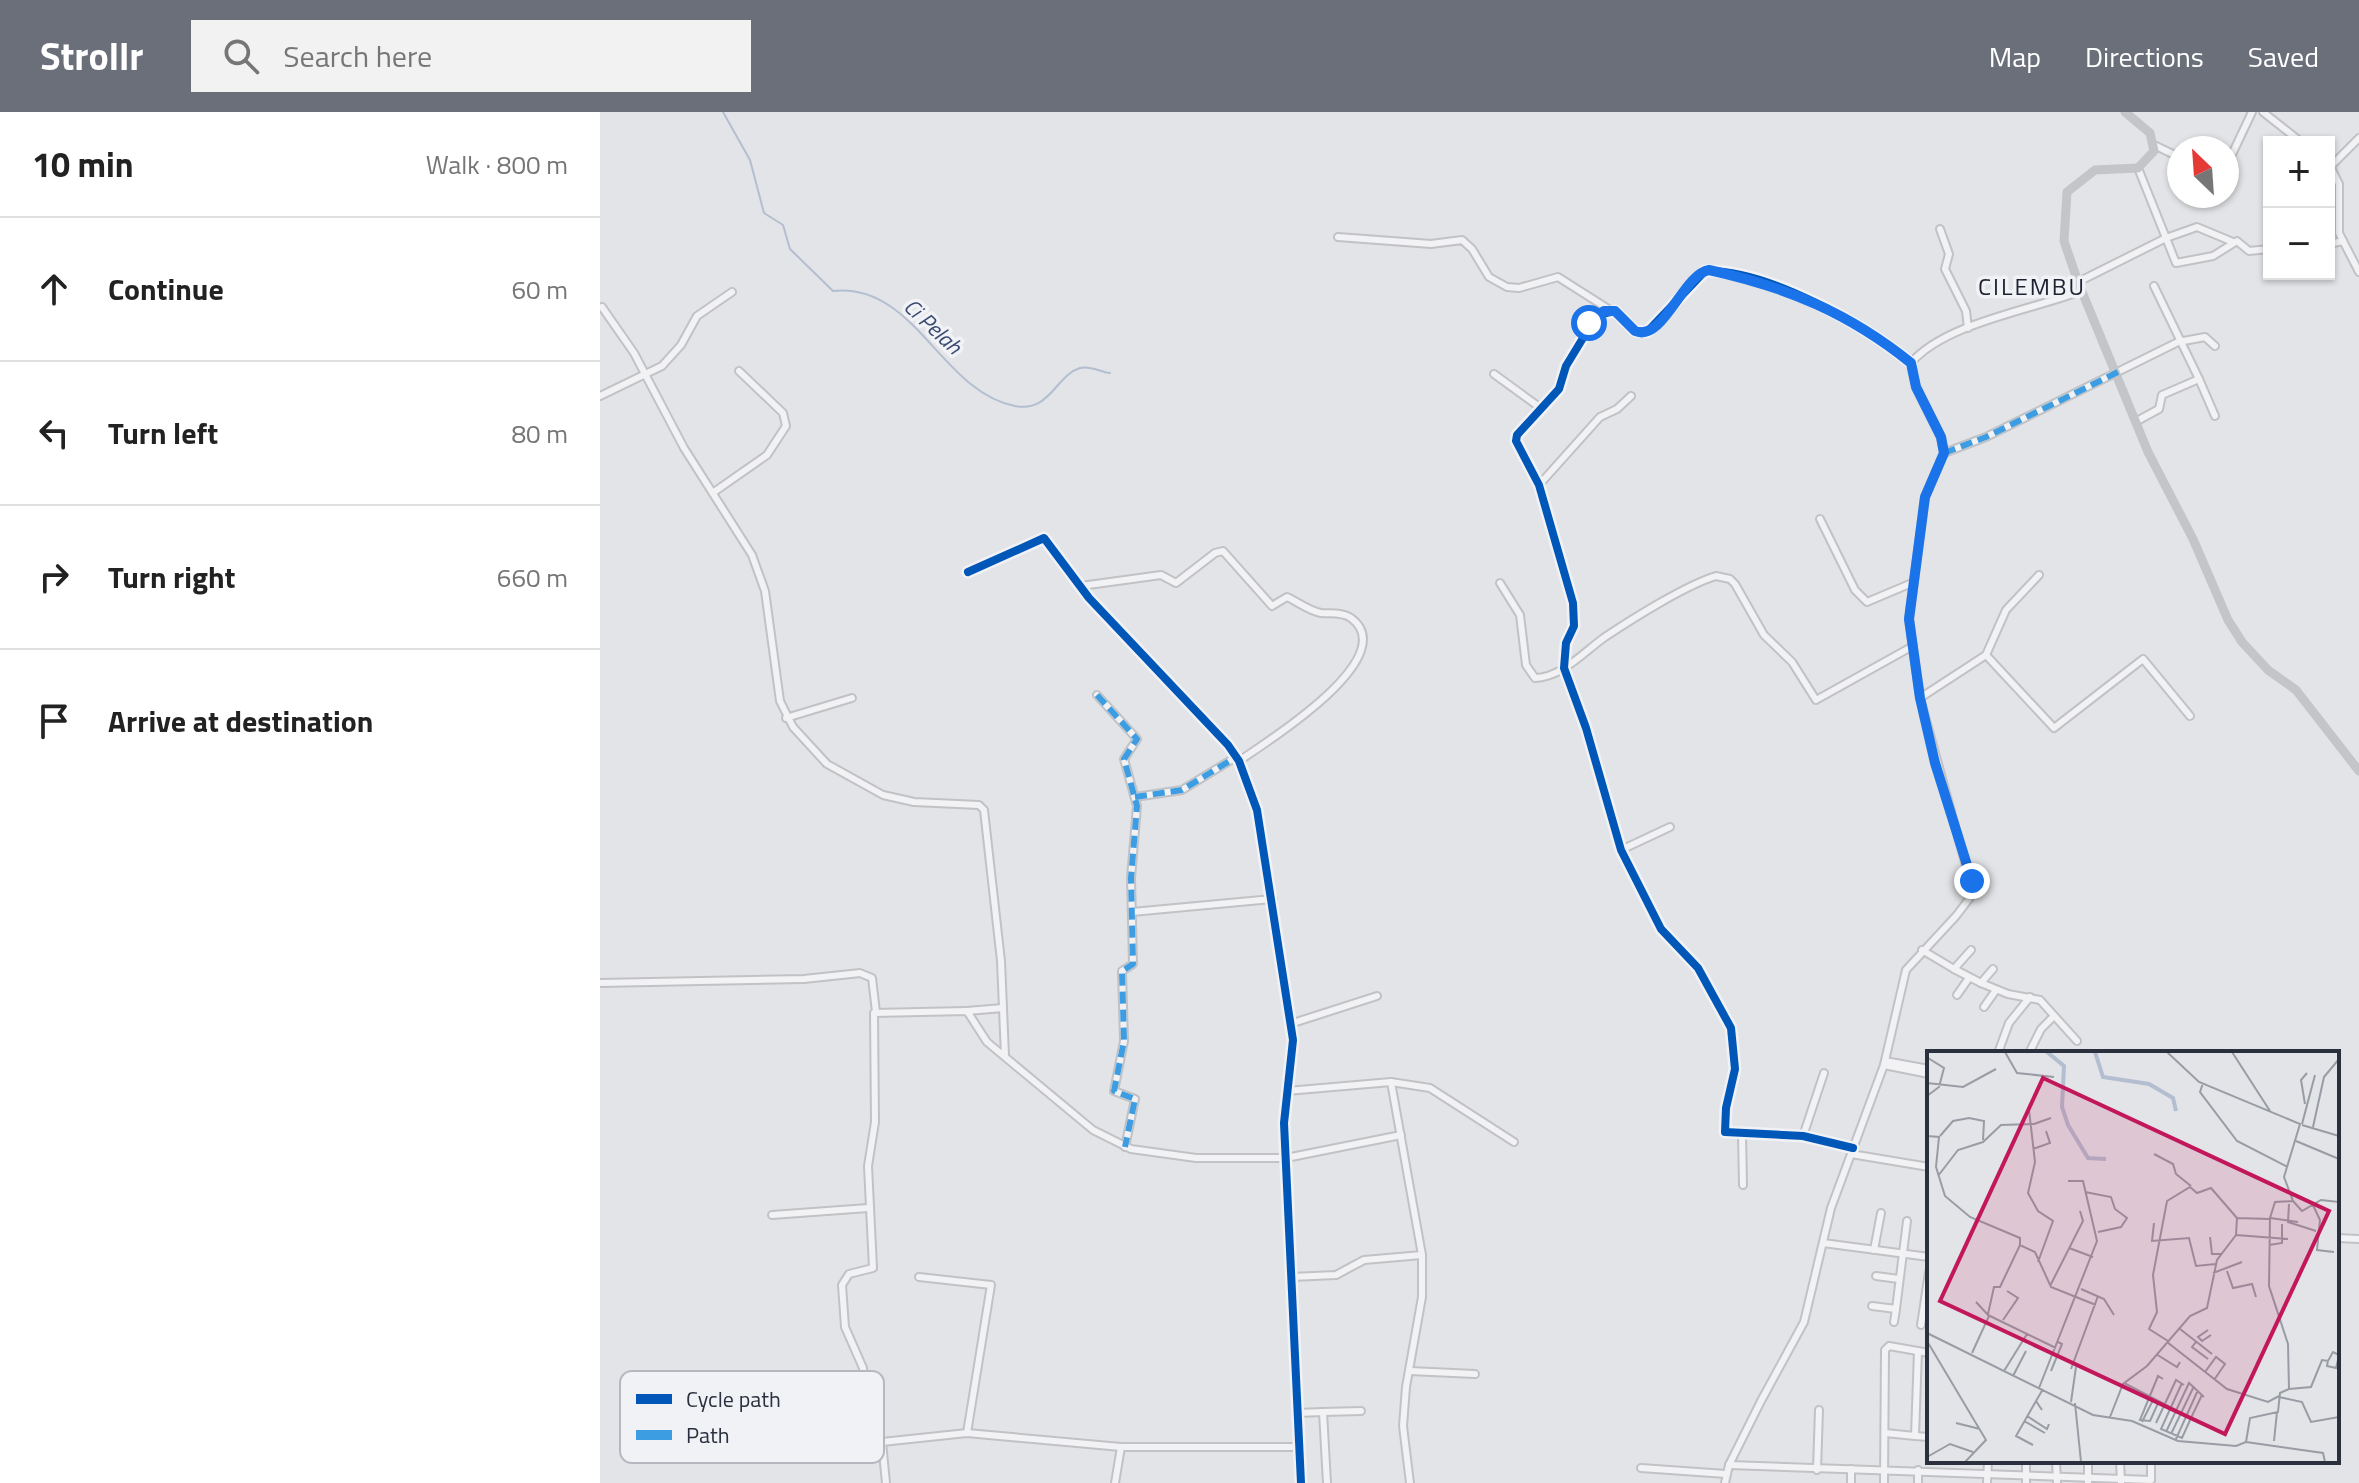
<!DOCTYPE html>
<meta charset="utf-8">
<style>
:root{--surface:#fff;--page:#f2f2f2;--text:#222;--muted:#767676;--line:#e0e0e0;--accent:#6b6f7a}
body{margin:0;font-family:"Titillium Web",sans-serif;background:var(--page);color:var(--text)}
.controls{position:absolute;right:24px;top:24px;display:grid;overflow:hidden;border-radius:0px;box-shadow:0 2px 6px #0004}
.controls button{width:72px;height:72px;display:grid;place-items:center;padding:0;border:0;border-bottom:2px solid var(--line);background:var(--surface);color:var(--text);font:40px sans-serif}
.compass{position:absolute;left:1567px;top:24px;width:72px;height:72px;border-radius:50%;background:var(--surface);box-shadow:0 2px 6px #0004;rotate:335deg}
.stop{position:absolute;width:24px;height:24px;margin:-18px;border:6px solid #1a73e8;border-radius:50%;background:#fff}
.stop.end{background:#1a73e8;border-color:#fff;box-shadow:0 2px 8px #0008}
.list{margin:0;padding:0;list-style:none}
h2{display:flex;justify-content:space-between;align-items:center;height:104px;margin:0;padding:0 32px;font-size:34px}
h2 small{font-size:26px;font-weight:400;color:var(--muted)}
.list li{display:grid;grid-template-columns:52px 1fr auto;gap:24px;align-items:center;box-sizing:border-box;height:144px;padding:0 32px;border-top:2px solid var(--line)}
.list b{display:block;font-size:30px;white-space:nowrap}
.list em{font-size:26px;font-style:normal;color:var(--muted)}
.icon{flex:none;width:44px;height:44px;fill:none;stroke:currentColor;stroke-width:2;stroke-linecap:round;stroke-linejoin:round}
.map{position:relative;flex:none;width:1759px;height:1371px;overflow:hidden}
header{display:flex;align-items:center;gap:48px;box-sizing:border-box;height:112px;padding:0 40px;background:var(--accent);color:#fff}
header strong{font-size:38px}
nav{display:flex;gap:44px;margin-inline-start:auto;font-size:28px}
.search{width:560px;height:72px;background:var(--page);display:flex;align-items:center;gap:20px;box-sizing:border-box;padding:0 28px;border-radius:0px;color:var(--muted);font-size:30px}
main{display:flex}
aside{flex:1;background:var(--surface)}
.map>svg:first-child{display:block}
.lines{fill:none;stroke-linecap:round;stroke-linejoin:round}
.stream{stroke:#b3bed0;stroke-width:2}
.street-casing{stroke:#c1c2c5;stroke-width:10}
.street{stroke:#f2f2f4;stroke-width:6}
.secondary{stroke:#c3c5c8;stroke-width:9}
.quiet{stroke:#3d9de3;stroke-width:6;stroke-dasharray:12 6;stroke-linecap:butt}
.cycleway-casing{stroke:#f1f2f6;stroke-width:13}
.cycleway{stroke:#0057b8;stroke-width:8}
.route{stroke:#1a73e8;stroke-width:10}
.labels{text-anchor:middle;stroke-width:7;stroke-linejoin:round;paint-order:stroke}
.water-label{font-size:22px;font-style:italic;fill:#384a70;stroke:#f1f2f6}
.quarter-label{font-size:24px;letter-spacing:2px;fill:#1d2130;stroke:#f1f2f6}
.inset-river{fill:none;stroke:#b3bed0;stroke-width:4}
.inset-road{fill:none;stroke:#999ca4;stroke-width:2}
.view{fill:#c2185b;fill-opacity:0.15;stroke:#c2185b;stroke-width:4}
.inset-edge{fill:none;stroke:#2b303f;stroke-width:4}
.key{fill:#f1f2f6;stroke:#b6b8bf;stroke-width:2}
.key-label{font-size:22px;fill:#2b303f}
</style>
<header>
<strong>Strollr</strong>
<div class="search"><svg class="icon" aria-label="search" viewBox="0 0 24 24"><circle cx="10" cy="10" r="6"/><path d="M15 15l6 6"/></svg>Search here</div>
<nav><a>Map</a><a>Directions</a><a>Saved</a></nav>
</header>
<main>
<aside>
<h2>10 min<small>Walk · 800 m</small></h2>
<ul class="list">
<li><svg class="icon" aria-label="ahead" viewBox="0 0 24 24"><path d="M12 20V5M6 11l6-6 6 6"/></svg><div><b>Continue</b></div><em>60 m</em></li>
<li><svg class="icon" aria-label="left" viewBox="0 0 24 24"><path d="M17 20v-9H6M10 6l-5 5 5 5"/></svg><div><b>Turn left</b></div><em>80 m</em></li>
<li><svg class="icon" aria-label="right" viewBox="0 0 24 24"><path d="M7 20v-9h11M14 6l5 5-5 5"/></svg><div><b>Turn right</b></div><em>660 m</em></li>
<li><svg class="icon" aria-label="arrive" viewBox="0 0 24 24"><path d="M6 21V4h12l-3 4 3 4H6"/></svg><div><b>Arrive at destination</b></div></li>
</ul>
</aside>
<div class="map">
<svg width="1759" height="1371" viewBox="0 0 1759 1371">
<rect width="100%" height="100%" fill="#e3e4e7"/>
<g class="lines">
<!-- stream -->
<path class="stream" d="M123,0L150,48L164,101L183,113L190,137L233,179C315,170 341,280 415,294C450,301 456,263 480,256C490,253 500,260 510,261"/>
<!-- street casing -->
<g class="street-casing">
<g id="street">
<path d="M1663,0L1701,30"/>
<path d="M1554,33L1579,45"/>
<path d="M1729,52L1739,72V121L1759,160"/>
<path d="M1627,53L1652,0"/>
<path d="M1731,54L1759,26"/>
<path d="M1538,56L1576,151L1613,144L1637,129L1649,139L1669,137"/>
<path d="M1340,117L1349,142L1345,157L1366,199L1368,216"/>
<path d="M738,125L831,132L862,128L872,137L889,165L907,175L919,176L958,165L1010,198"/>
<path d="M1729,132L1743,129"/>
<path d="M1478,170L1566,126L1597,115L1633,130"/>
<path d="M2,195L34,241L84,336L152,443L165,479L180,589L193,615L227,652L283,683L314,690L379,693L384,698L401,849L405,944"/>
<path d="M894,262L942,297"/>
<path d="M1599,267L1615,304"/>
<path d="M0,284L62,254L81,233L97,204L132,180"/>
<path d="M1537,309L1559,297L1562,283L1599,267L1554,174"/>
<path d="M1344,341L1386,325L1578,230L1605,225L1615,234"/>
<path d="M939,373L1000,305L1017,297L1031,284"/>
<path d="M114,380L167,343L186,314L183,301L139,259"/>
<path d="M1220,407L1255,478L1267,490L1312,471"/>
<path d="M368,460L444,426L489,486L628,633L639,649L657,698L693,928L684,1011L701,1371"/>
<path d="M900,471L920,503L926,553L935,566C961,566 985,539 1005,525C1032,507 1086,473 1116,464L1130,467L1135,472L1164,523L1192,550L1216,588L1313,534"/>
<path d="M481,474L561,463L576,471L615,441L623,439L672,494L687,485C698,490 709,499 721,501C730,502 743,500 751,506C804,545 665,631 639,649"/>
<path d="M1386,543L1454,616L1543,547L1590,604"/>
<path d="M497,583L537,627L524,647L537,694L531,766L533,852L522,859L524,929L514,979L535,987L525,1035"/>
<path d="M1320,586L1386,543L1406,498L1439,463"/>
<path d="M186,606L252,586"/>
<path d="M535,685L582,678L636,645"/>
<path d="M1021,738L1070,715"/>
<path d="M532,800L673,787"/>
<path d="M1322,838L1354,857L1371,838"/>
<path d="M1354,857L1381,871L1393,857"/>
<path d="M0,871L204,867L260,861L272,866L276,900"/>
<path d="M1381,871L1408,882L1440,888L1477,929"/>
<path d="M1357,883L1369,866"/>
<path d="M1384,895L1396,878"/>
<path d="M367,899L403,896"/>
<path d="M690,912L777,884"/>
<path d="M1398,941L1409,911L1430,885"/>
<path d="M1429,941L1441,917L1454,904"/>
<path d="M1285,949L1329,957"/>
<path d="M1284,953L1329,962"/>
<path d="M791,970L822,1143V1185L806,1275L803,1314L810,1371"/>
<path d="M687,979L791,970L830,976L914,1030"/>
<path d="M1142,1022L1143,1073"/>
<path d="M1203,1024L1224,961"/>
<path d="M1253,1036L1203,1024L1125,1020L1126,996L1135,957L1131,916L1098,856L1061,817L1021,738L986,616L964,556L966,531L974,514L973,491L939,373L916,329L917,323L959,277L966,254L997,203L1015,199L1035,219L1047,220L1105,159C1167,157 1263,212 1311,251"/>
<path d="M1251,1042L1329,1055"/>
<path d="M172,1103L268,1096"/>
<path d="M1737,1126L1759,1127"/>
<path d="M1223,1131L1329,1145"/>
<path d="M1274,1138L1281,1101"/>
<path d="M1276,1164L1299,1167"/>
<path d="M319,1165L391,1173L367,1321"/>
<path d="M691,1165L736,1163L764,1148L822,1143"/>
<path d="M1272,1194L1296,1197L1307,1109"/>
<path d="M1294,1210L1296,1197"/>
<path d="M1321,1213L1329,1160"/>
<path d="M810,1259L875,1262"/>
<path d="M189,1292C209,1294 233,1301 243,1318L273,1324L282,1330L286,1371"/>
<path d="M723,1300L761,1299"/>
<path d="M697,1301L723,1300L727,1371"/>
<path d="M1285,1321L1315,1324L1318,1239"/>
<path d="M273,1324L263,1256L245,1215L242,1173L249,1162L273,1156L268,1054L275,1010L274,901L367,899L387,930L493,1018L531,1037L596,1046H686L801,1023"/>
<path d="M1315,1324L1329,1325"/>
<path d="M282,1330L367,1321L521,1335H700"/>
<path d="M1426,1349V1371"/>
<path d="M1456,1349L1457,1371"/>
<path d="M1520,1349L1521,1371"/>
<path d="M1129,1353L1551,1368V1349"/>
<path d="M1041,1356L1126,1362"/>
<path d="M1217,1358L1219,1298"/>
<path d="M515,1371L521,1335"/>
<path d="M1125,1371L1129,1353L1161,1289L1204,1210L1231,1096L1284,953L1306,858L1356,804L1369,787L1372,776L1320,586L1309,507L1325,385L1344,341L1341,325L1316,275L1311,251C1345,211 1432,198 1481,179"/>
<path d="M1251,1371V1357"/>
<path d="M1284,1371L1285,1238L1289,1234L1329,1241"/>
<path d="M1318,1371V1358"/>
<path d="M1387,1371L1388,1349"/>
<path d="M1488,1371V1349"/>
</g>
</g>
<!-- street -->
<use href="#street" class="street"/>
<!-- secondary -->
<path class="secondary" d="M1525,0L1550,21L1554,39L1538,56L1495,58L1467,80L1464,129L1478,170L1548,340L1593,427L1628,508L1642,530L1668,558L1696,578L1759,659"/>
<!-- quiet -->
<g class="quiet">
<path d="M1344,341L1386,325L1518,260"/>
<path d="M497,583L537,627L524,647L537,694L531,766L533,852L522,859L524,929L514,979L535,987L525,1035"/>
<path d="M535,685L582,678L636,645"/>
</g>
<!-- cycleway casing -->
<g class="cycleway-casing">
<g id="cycleway">
<path d="M368,460L444,426L489,486L628,633L639,649L657,698L693,928L684,1011L701,1371"/>
<path d="M1253,1036L1203,1024L1125,1020L1126,996L1135,957L1131,916L1098,856L1061,817L1021,738L986,616L964,556L966,531L974,514L973,491L939,373L916,329L917,323L959,277L966,254L997,203L1015,199L1035,219L1047,220L1105,159C1167,157 1263,212 1311,251"/>
</g>
</g>
<!-- cycleway -->
<use href="#cycleway" class="cycleway"/>
</g>
<g class="lines">
<!-- route -->
<path class="route" d="M989,211L1004,199H1015L1035,219C1063,231 1083,162 1109,158C1187,175 1249,201 1311,251L1316,275L1341,325L1344,341L1325,385L1309,507L1320,586L1335,651L1372,769"/>
</g>
<g class="labels">
<!-- water labels -->
<g class="water-label">
<text transform="translate(333 214) rotate(43)" y="8">Ci Pelah</text>
</g>
<!-- quarter labels -->
<g class="quarter-label">
<text x="1432" y="183">CILEMBU</text>
</g>
</g>
<!-- overview -->
<g transform="translate(1327 939)">
<rect width="412" height="412" fill="#e3e4e7"/>
<path class="inset-river" d="M120,1L137,15L135,56L141,74L161,107L179,108M168,1L176,26L222,33L246,47L249,60"/>
<path class="inset-road" d="M78,1L90,22L127,26M305,1L343,60M0,32L36,36L69,18M276,32L273,41L310,90L361,116M0,45L12,36L17,17L1,7M378,53L374,29L380,22M102,59L108,111L101,142L111,160L126,170L111,211M375,73L388,24M375,74L412,85M386,76L397,26L412,8M0,85L12,86L9,116L18,145L43,166L93,187V194M13,85L26,70L42,67L57,70L56,89M369,90L412,108M106,98L123,92L119,80M227,103L246,113L249,123L264,135M11,125L31,99L56,91L74,74L107,73L124,67M158,141L184,146L188,158L200,167L194,176L171,181M366,150L375,160L394,149L412,151M385,152L393,169L390,199L407,201M362,153L361,171L389,180M343,167L371,171M227,172L225,190L262,187L269,215L289,213M309,184L361,188M283,186L285,203H294M342,194L355,192V173M142,197L166,206M300,220L306,237L325,233L329,246M286,222L315,211M123,235L156,170L153,160M154,238L177,248L187,264M61,263L67,236H73L93,194L108,201L124,236L169,254M61,264L129,297M76,269L91,247L80,240M253,278L285,303M281,279L271,286L275,290L284,284M0,282L166,364L205,370L251,390L309,395L319,391L323,367L351,361L353,342L362,338L361,293L342,235L343,167L348,151L366,150L357,126L373,73L272,31L240,1M0,290L59,389L38,411M241,290L222,278L230,261L226,224L240,150L263,136L270,142L284,137L310,167M240,291L300,338L341,351L352,345M269,291L265,296L281,308M45,302L62,265L49,251M229,303L250,316L253,311M401,309L400,315L409,317L412,305M144,318L171,245M77,320L100,283M124,320L135,293L131,291M278,321L289,306L298,313L287,329M86,325L99,300M197,332L264,367L275,344M255,332L234,378L255,387L264,367M112,337L170,190L156,130H141M362,338L384,336L395,309L401,310L406,301L412,304M352,346L375,351L384,371L412,366M232,350L223,370L213,369L231,325L236,328M144,351L149,316M148,352L154,411M115,359L109,350L116,338M100,365L120,378L122,373M183,366L196,333L220,315L263,265L280,257L290,209L309,184L310,167L343,168M97,370L118,382M215,371L227,347M29,372L53,378M229,372L249,329L257,334M239,381L262,332L277,346M244,383L267,335M249,388L271,339M347,390L350,361M319,391L396,402L398,411M106,394L89,385L109,350M0,406L23,393L46,401"/>
<path class="view" d="M116,27L402,160L298,383L13,250Z"/>
<rect width="412" height="412" class="inset-edge"/>
</g>
<!-- legend -->
<rect x="20" y="1259" width="264" height="92" rx="12" class="key"/>
<rect x="36" y="1282" width="36" height="10" fill="#0057b8"/>
<rect x="36" y="1318" width="36" height="10" fill="#3d9de3"/>
<g class="key-label">
<text x="86" y="1295">Cycle path</text>
<text x="86" y="1331">Path</text>
</g>
</svg>
<div class="controls">
<button>+</button>
<button>−</button>
</div>
<svg class="compass" viewBox="-18 -18 36 36"><path d="M0-13l5 13h-10z" fill="#e53935"/><path d="M0 13l5-13h-10z" fill="#767676"/></svg>
<div class="stop" style="left:989px;top:211px"></div>
<div class="stop end" style="left:1372px;top:769px"></div>
</div>
</main>
